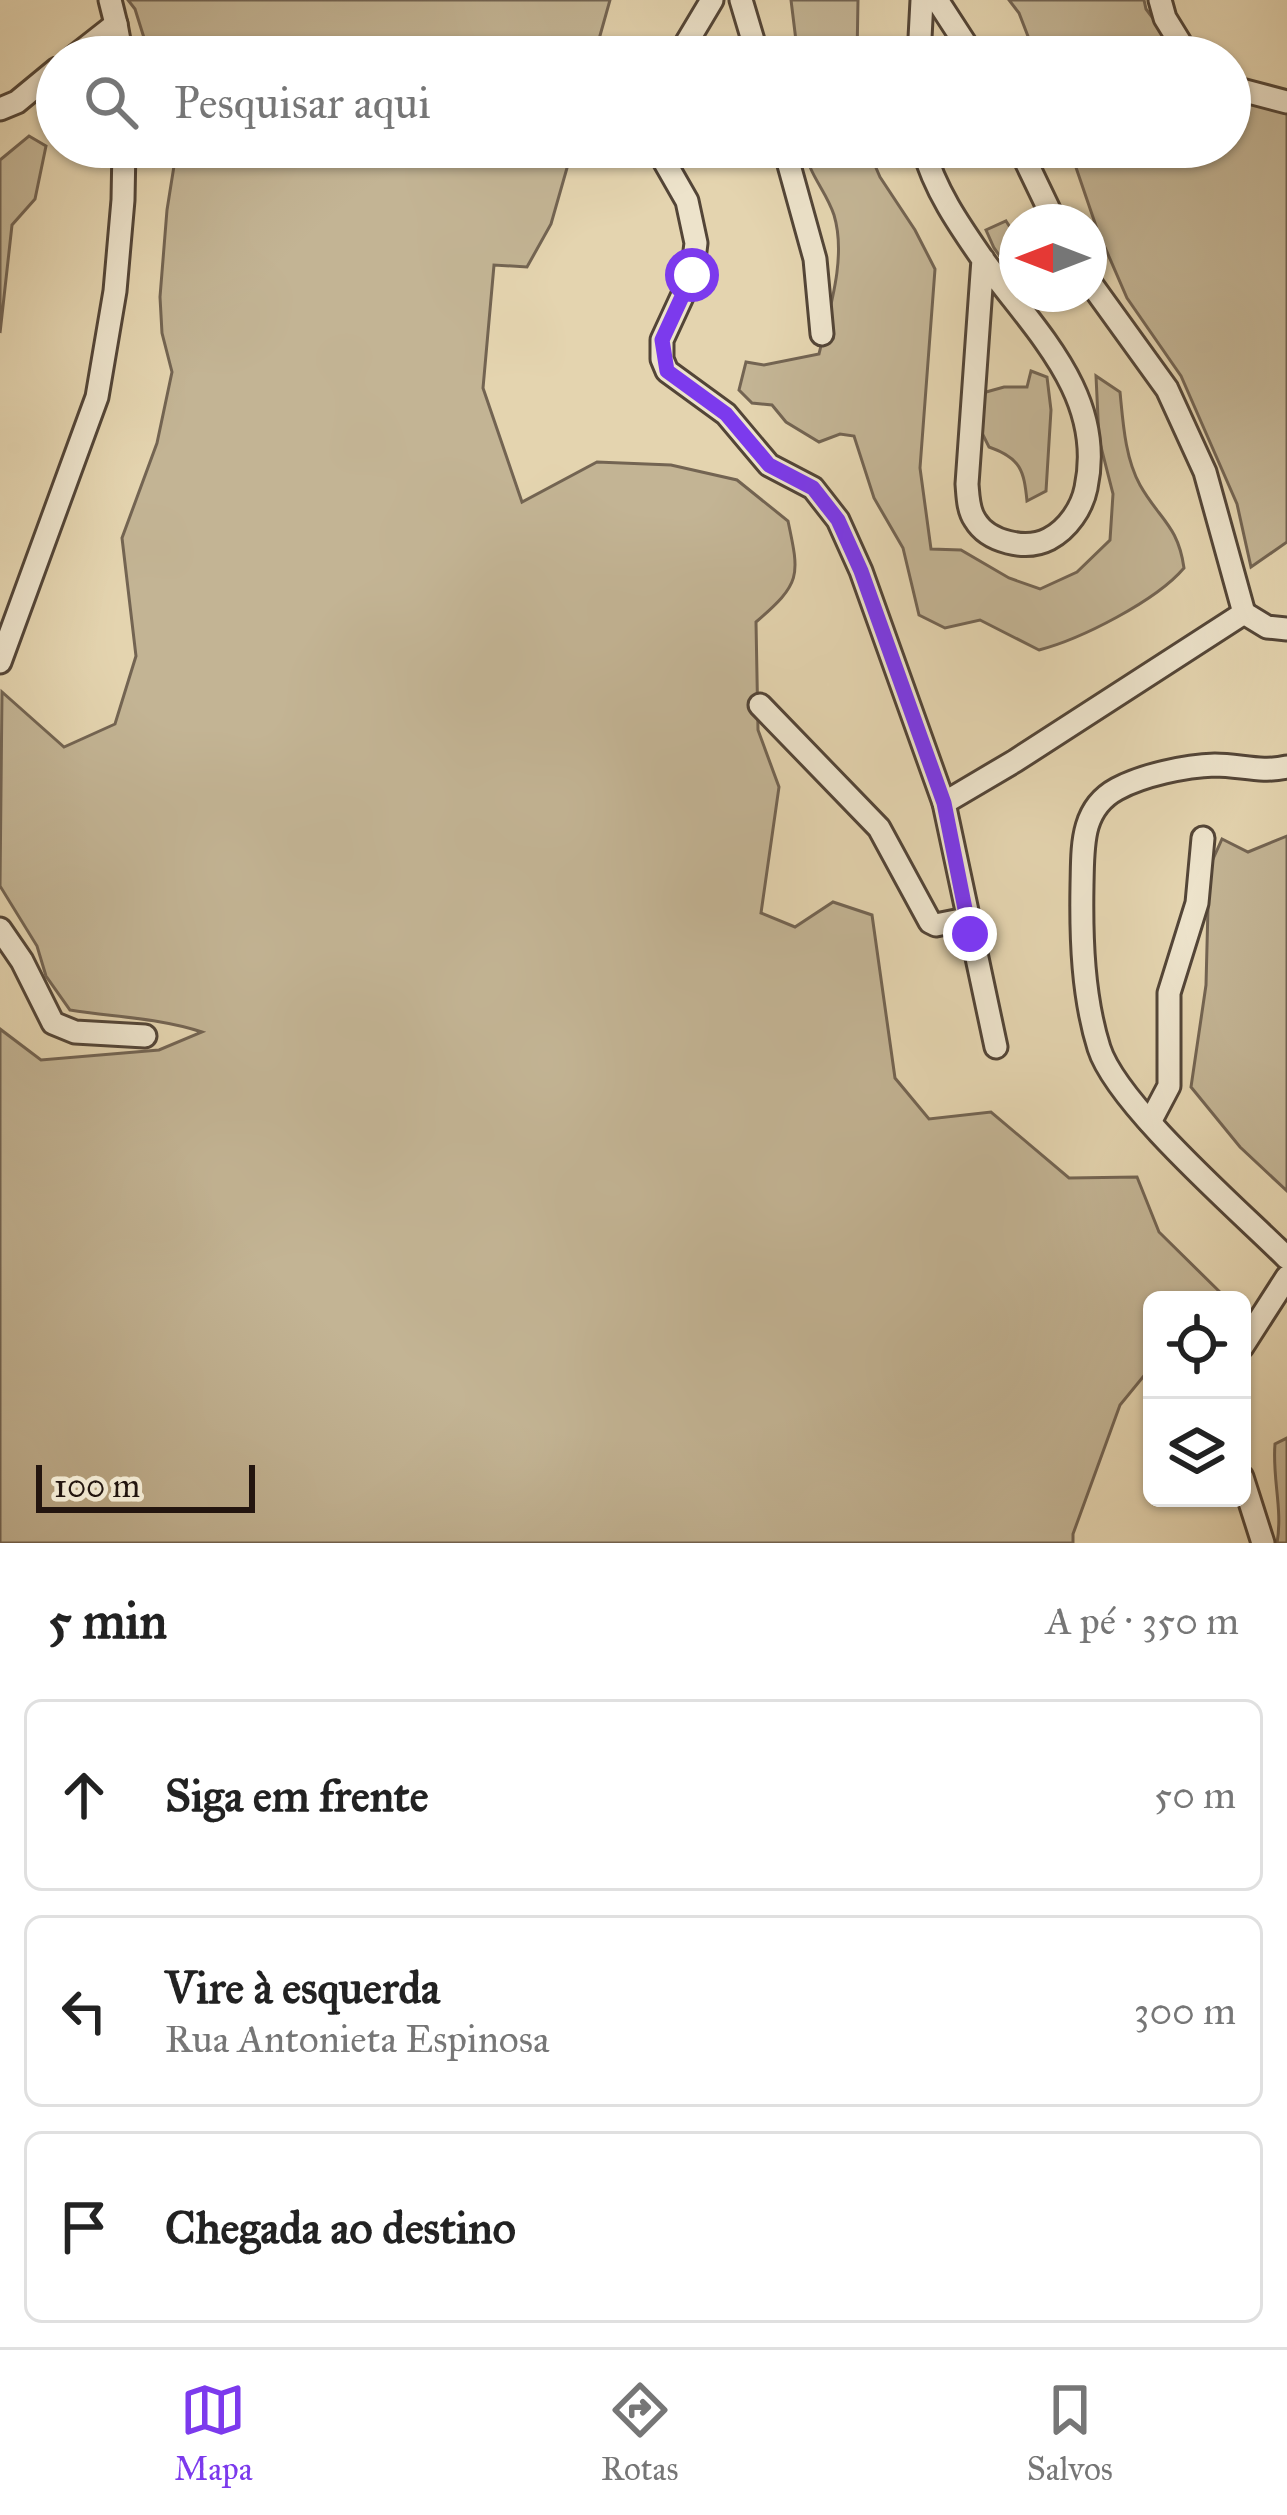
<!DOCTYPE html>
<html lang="pt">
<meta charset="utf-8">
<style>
:root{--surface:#fff;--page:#f2f2f2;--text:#222;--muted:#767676;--line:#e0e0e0;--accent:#7c3aed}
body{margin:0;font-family:"IM FELL Great Primer",serif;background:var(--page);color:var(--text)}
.controls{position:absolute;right:36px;bottom:36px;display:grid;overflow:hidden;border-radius:18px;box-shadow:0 3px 9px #0004}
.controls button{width:108px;height:108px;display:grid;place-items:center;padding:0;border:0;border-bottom:3px solid var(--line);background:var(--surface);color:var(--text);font:60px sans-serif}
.compass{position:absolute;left:999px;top:204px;width:108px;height:108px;border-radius:50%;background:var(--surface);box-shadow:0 3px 9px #0004;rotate:270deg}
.scale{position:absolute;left:36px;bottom:30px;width:219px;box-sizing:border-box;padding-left:12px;border:6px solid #23150f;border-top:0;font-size:33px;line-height:42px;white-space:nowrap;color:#23150f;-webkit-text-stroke:9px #ede3cb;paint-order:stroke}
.stop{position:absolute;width:36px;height:36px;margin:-27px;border:9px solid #7c3aed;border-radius:50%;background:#fff}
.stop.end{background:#7c3aed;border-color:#fff;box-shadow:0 3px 12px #0008}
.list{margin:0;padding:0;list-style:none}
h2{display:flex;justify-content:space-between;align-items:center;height:156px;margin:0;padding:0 48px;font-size:51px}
h2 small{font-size:39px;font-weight:400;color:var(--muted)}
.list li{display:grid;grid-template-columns:78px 1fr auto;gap:36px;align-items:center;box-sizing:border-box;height:192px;margin:0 24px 24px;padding:0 24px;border:3px solid var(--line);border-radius:18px}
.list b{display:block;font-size:45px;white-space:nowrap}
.list p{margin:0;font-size:39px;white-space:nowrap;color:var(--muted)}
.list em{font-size:39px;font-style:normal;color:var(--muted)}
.icon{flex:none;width:66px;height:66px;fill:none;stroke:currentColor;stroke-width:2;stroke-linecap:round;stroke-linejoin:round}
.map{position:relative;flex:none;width:1287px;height:1543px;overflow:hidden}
.search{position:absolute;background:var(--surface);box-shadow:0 3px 9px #0004;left:36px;right:36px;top:36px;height:132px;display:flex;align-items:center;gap:30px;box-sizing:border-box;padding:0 42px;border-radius:66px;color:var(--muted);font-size:45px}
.sheet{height:804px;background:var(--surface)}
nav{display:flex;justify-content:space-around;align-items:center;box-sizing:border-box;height:168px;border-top:3px solid var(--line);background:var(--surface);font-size:33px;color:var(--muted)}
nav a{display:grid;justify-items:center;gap:6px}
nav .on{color:var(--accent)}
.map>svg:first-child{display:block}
.green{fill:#c3b494;stroke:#736452;stroke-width:3}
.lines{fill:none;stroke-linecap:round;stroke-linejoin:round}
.minor-casing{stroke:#534537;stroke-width:27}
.minor{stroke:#ede3cb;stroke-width:21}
.route{stroke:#7c3aed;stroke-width:15}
</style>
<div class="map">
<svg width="1287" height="1543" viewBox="0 0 1287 1543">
<rect width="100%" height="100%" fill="#e4d4af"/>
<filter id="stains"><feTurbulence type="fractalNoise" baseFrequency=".00167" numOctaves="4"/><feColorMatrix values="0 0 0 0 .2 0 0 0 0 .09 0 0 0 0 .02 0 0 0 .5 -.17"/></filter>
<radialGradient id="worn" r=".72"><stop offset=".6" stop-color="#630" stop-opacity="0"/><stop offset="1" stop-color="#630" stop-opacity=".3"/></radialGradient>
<!-- green -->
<g class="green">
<path d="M128,0H610L594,57H150L135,9Z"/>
<path d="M791,0H858L857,57H798Z"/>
<path d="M1009,0H1144L1146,9L1182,57H1036L1019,13Z"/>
<path d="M1230,100L1287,108V542L1251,567L1237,504L1181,376L1127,298L1097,229L1069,147H1230Z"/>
<path d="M29,136L46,146L35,199L12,225L0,333V160Z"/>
<path d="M177,147H573L551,224L527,267L494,265L483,388L522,502L597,462L671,465L737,480L788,521C800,577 801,583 756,622L758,730L779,787L761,913L795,927L833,902L872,915L895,1078L929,1119L991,1112L1069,1178L1137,1177L1159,1232L1226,1298L1152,1300V1366L1120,1405L1073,1534V1543H0V1029L41,1060L159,1050L202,1032C160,1018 114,1017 70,1010L46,976L37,946L0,886L2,692L64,747L115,724L136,656L122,538L157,443L172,372L162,333L160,297L167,210Z"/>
<path d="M805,147H867L880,177L915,230L935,269L920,468L931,549L961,550L1009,578L1040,589L1077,572L1110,540L1113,494L1099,439L1096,376L1120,392C1123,422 1125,458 1140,485C1159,519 1178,525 1184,568C1156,601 1081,639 1039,650L980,620L945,628L919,615L903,548L874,498L854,436L840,434L819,442L786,422L772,405L752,403L739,390L746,362L764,365L819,354C829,311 847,258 834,215C826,190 807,173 805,147Z"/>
<path d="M1006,221L1017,238V280L994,248L986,230Z"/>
<path d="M1031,371L1047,377L1051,410L1046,491L1027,501C1024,471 1021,458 989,447L978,425L979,394L1004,387H1027Z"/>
<path d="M1287,836V1191L1240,1147L1191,1087L1206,985L1209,868L1222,839L1248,852Z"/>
<path d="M1287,1438V1543H1277C1283,1509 1272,1478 1275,1444Z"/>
</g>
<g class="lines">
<!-- minor casing -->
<g class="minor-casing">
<g id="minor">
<path d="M110,0L116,24"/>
<path d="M741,0L758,57"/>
<path d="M937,0L974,57"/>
<path d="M1160,0L1165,18L1189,57"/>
<path d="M74,57L116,24L122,57"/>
<path d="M678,57L712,0"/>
<path d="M919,57L922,0"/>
<path d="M1230,87L1287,102"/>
<path d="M0,109L17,102L57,69"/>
<path d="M661,147L663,159L687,201L696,243L692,275L662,340V359L667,371L726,414L769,465L813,488L838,520L861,571L944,803L996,1047"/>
<path d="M784,147L815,259L822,334"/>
<path d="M923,147C934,189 959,225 984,261C1034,330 1106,395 1086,488C1082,508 1068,529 1049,539C1026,551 988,542 975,520C968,510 968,496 967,484L983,259"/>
<path d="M1019,147L1055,222"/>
<path d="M1089,281L1167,389L1205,472L1244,613"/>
<path d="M1244,613L1267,627L1287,629"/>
<path d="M0,662L97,397L115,291L123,200L124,147"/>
<path d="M760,705L879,828L930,922L936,925L966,919"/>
<path d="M1287,767C1262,773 1240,765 1215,765C1185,766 1143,775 1117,789C1080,809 1083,848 1082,885C1081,939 1083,997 1099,1048C1117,1105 1241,1212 1287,1258"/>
<path d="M944,803L1015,761L1244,613"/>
<path d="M0,929L22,961L53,1023L75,1032L145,1036"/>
<path d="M1150,1122L1169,1086V993L1197,903L1203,838"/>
<path d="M1242,1347L1287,1277"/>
<path d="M1242,1477L1263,1543"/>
</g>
</g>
<!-- minor -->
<use href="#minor" class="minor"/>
</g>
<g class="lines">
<!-- route -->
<path class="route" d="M692,275L662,340L667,371L726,414L769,465L813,488L838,520L861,571L944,803L970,934"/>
</g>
<rect width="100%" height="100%" filter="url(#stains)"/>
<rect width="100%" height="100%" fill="url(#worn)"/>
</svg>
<div class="controls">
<button><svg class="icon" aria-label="locate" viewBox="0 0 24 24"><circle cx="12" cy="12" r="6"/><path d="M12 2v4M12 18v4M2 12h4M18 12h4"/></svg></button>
<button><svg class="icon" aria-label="layers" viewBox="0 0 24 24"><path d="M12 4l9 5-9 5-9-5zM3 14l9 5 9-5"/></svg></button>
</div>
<svg class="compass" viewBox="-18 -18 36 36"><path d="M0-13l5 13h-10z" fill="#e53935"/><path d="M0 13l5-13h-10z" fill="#767676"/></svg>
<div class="scale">100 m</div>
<div class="stop" style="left:692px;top:275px"></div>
<div class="stop end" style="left:970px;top:934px"></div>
<div class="search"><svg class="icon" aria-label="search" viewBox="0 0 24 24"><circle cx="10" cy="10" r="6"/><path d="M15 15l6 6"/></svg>Pesquisar aqui</div>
</div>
<section class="sheet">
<h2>5 min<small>A pé · 350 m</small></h2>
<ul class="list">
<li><svg class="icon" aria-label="ahead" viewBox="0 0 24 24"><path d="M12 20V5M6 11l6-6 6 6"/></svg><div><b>Siga em frente</b></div><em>50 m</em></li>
<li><svg class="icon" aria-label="left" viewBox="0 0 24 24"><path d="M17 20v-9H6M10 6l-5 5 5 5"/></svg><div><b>Vire à esquerda</b><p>Rua Antonieta Espinosa</p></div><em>300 m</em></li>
<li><svg class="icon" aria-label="arrive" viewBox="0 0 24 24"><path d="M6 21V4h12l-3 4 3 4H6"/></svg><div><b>Chegada ao destino</b></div></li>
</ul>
</section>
<nav>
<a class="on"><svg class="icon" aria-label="map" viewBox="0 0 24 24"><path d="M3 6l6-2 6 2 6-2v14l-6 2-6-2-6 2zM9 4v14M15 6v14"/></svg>Mapa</a>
<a><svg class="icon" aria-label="directions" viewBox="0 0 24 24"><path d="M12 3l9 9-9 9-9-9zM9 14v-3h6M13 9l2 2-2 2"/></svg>Rotas</a>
<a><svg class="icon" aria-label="saved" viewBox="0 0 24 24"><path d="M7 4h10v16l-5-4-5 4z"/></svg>Salvos</a>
</nav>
